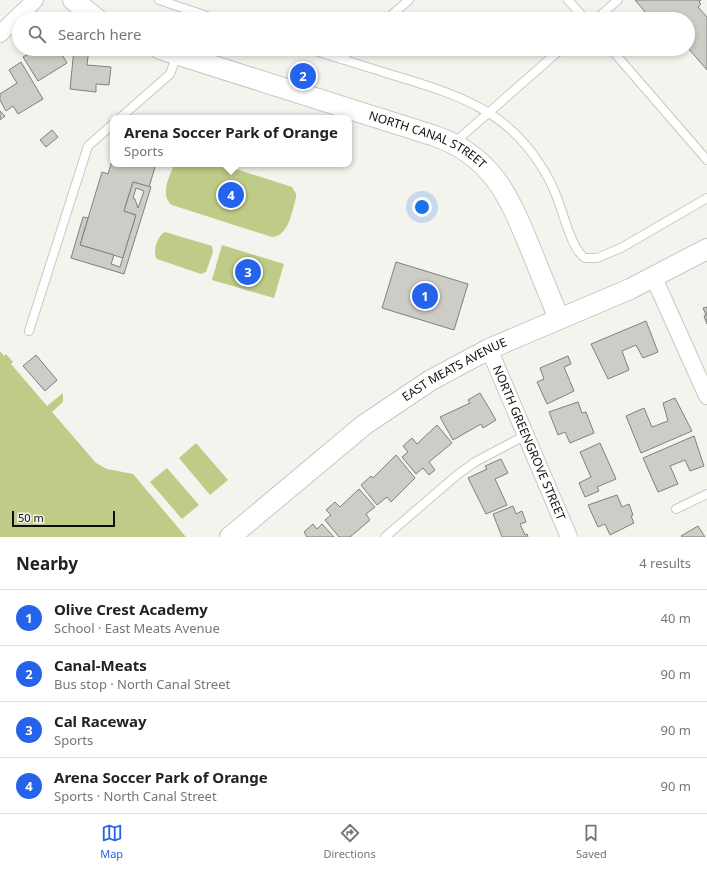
<!DOCTYPE html>
<meta charset="utf-8">
<style>
:root{--surface:#fff;--page:#f6f6f6;--text:#222;--muted:#767676;--line:#e0e0e0;--accent:#2563eb}
body{margin:0;font-family:"Noto Sans",sans-serif;background:var(--page);color:var(--text)}
.scale{position:absolute;left:12px;bottom:10px;width:103px;box-sizing:border-box;padding-left:4px;border:2px solid #100f0d;border-top:0;font-size:11px;line-height:14px;white-space:nowrap;color:#100f0d;-webkit-text-stroke:3px #f4f3ed;paint-order:stroke}
.you{position:absolute;left:422px;top:207px;width:14px;height:14px;margin:-10px;border:3px solid #fff;border-radius:50%;background:#1a73e8;box-shadow:0 0 0 6px #1a73e833}
.badge{display:grid;place-items:center;width:26px;height:26px;border-radius:50%;background:var(--accent);color:#fff;font-size:13px;font-weight:700}
.pin{position:absolute;translate:-50% -50%;border:2px solid #fff;box-shadow:0 1px 4px #0006}
.popup{position:absolute;left:110px;top:115px;width:242px;height:52px;box-sizing:border-box;display:grid;place-content:center;border-radius:8px;background:var(--surface);filter:drop-shadow(0 1px 3px #0005);font-size:13px;white-space:nowrap;color:var(--muted)}
.popup b{font-size:15px;color:var(--text)}
.popup::after{content:'';position:absolute;left:50%;top:100%;margin-left:-8px;border:8px solid transparent;border-top-color:var(--surface)}
.list{margin:0;padding:0;list-style:none}
h2{display:flex;justify-content:space-between;align-items:center;height:52px;margin:0;padding:0 16px;font-size:17px}
h2 small{font-size:13px;font-weight:400;color:var(--muted)}
.list li{display:grid;grid-template-columns:26px 1fr auto;gap:12px;align-items:center;box-sizing:border-box;height:56px;padding:0 16px;border-top:1px solid var(--line)}
.list b{display:block;font-size:15px;white-space:nowrap}
.list p{margin:0;font-size:13px;white-space:nowrap;color:var(--muted)}
.list em{font-size:13px;font-style:normal;color:var(--muted)}
.icon{flex:none;width:22px;height:22px;fill:none;stroke:currentColor;stroke-width:2;stroke-linecap:round;stroke-linejoin:round}
.map{position:relative;flex:none;width:707px;height:537px;overflow:hidden}
.search{position:absolute;background:var(--surface);box-shadow:0 2px 6px #0003;left:12px;right:12px;top:12px;height:44px;display:flex;align-items:center;gap:10px;box-sizing:border-box;padding:0 14px;border-radius:22px;color:var(--muted);font-size:15px}
.sheet{height:276px;background:var(--surface)}
nav{display:flex;justify-content:space-around;align-items:center;box-sizing:border-box;height:56px;border-top:1px solid var(--line);background:var(--surface);font-size:11px;color:var(--muted)}
nav a{display:grid;justify-items:center;gap:2px}
nav .on{color:var(--accent)}
.map>svg:first-child{display:block}
.green{fill:#bfcc88}
.building{fill:#cdccc7;stroke:#81807b;fill-rule:evenodd}
.lines{fill:none;stroke-linecap:round;stroke-linejoin:round}
.service-casing{stroke:#c9c8c2;stroke-width:10}
.minor-casing{stroke:#c9c8c2;stroke-width:18}
.tertiary-casing{stroke:#c9c8c2;stroke-width:22}
.service{stroke:#fff;stroke-width:8}
.minor{stroke:#fff;stroke-width:16}
.tertiary{stroke:#fff;stroke-width:20}
.labels{text-anchor:middle;stroke-width:3.5;stroke-linejoin:round;paint-order:stroke}
.street-label{font-size:12px;fill:#100f0d;stroke:#f4f3ed}
</style>
<div class="map">
<svg width="707" height="537" viewBox="0 0 707 537">
<rect width="100%" height="100%" fill="#f4f3ed"/>
<!-- green -->
<g class="green">
<path d="M174,164H220L292,187L296,194V198C292,211 289,236 272,237L172,205C159,196 170,176 174,164Z"/>
<path d="M165,232L212,246L213,252L206,272L201,274L157,259C152,252 157,236 165,232Z"/>
<path d="M222,245L284,264L274,298L212,280Z"/>
<path d="M0,351L4,356L6,354L13,362L11,364L47,406L63,393V402L52,412L96,463L107,469L133,474L186,537H0Z"/>
<path d="M196,443L228,480L210,495L179,458Z"/>
<path d="M167,468L199,505L182,519L150,482Z"/>
</g>
<!-- building -->
<g class="building">
<path d="M635,0H701L699,2L701,4L698,7L707,17V70L688,48V19H651Z"/>
<path d="M37,49H69L61,53L67,63L38,81L23,57Z"/>
<path d="M74,49H89L87,65L111,67L109,85L96,84V92L70,89Z"/>
<path d="M21,62L43,99L18,114L13,106L6,111L0,100V94L17,83L9,70Z"/>
<path d="M0,111L5,116L0,120Z"/>
<path d="M52,130L58,137L46,147L40,140Z"/>
<path d="M113,158V164H156L149,187L133,182L124,211L136,215L123,258L80,245L102,172L108,174Z"/>
<path d="M133,182L151,187L124,274L71,258L83,217L88,218L80,245L114,255L111,264L120,267L136,215L124,211ZM136,188L144,191L138,208L135,199L133,198Z"/>
<path d="M396,262L468,284L454,330L382,308Z"/>
<path d="M707,307V324L704,316L706,315L703,308Z"/>
<path d="M646,321L658,352L643,358L636,345L622,351L629,370L608,379L591,344Z"/>
<path d="M36,355L57,380L45,391L23,366Z"/>
<path d="M568,356L571,364L564,367L574,391L547,404L537,382L544,379L540,368Z"/>
<path d="M480,393L496,420L483,428L481,424L453,440L440,417L470,403L468,400Z"/>
<path d="M675,398L692,431L641,453L626,416L644,408L652,427L668,421L663,403Z"/>
<path d="M578,402L582,413L586,412L594,433L570,443L565,432L558,435L549,412Z"/>
<path d="M437,425L452,443L429,462L435,470L429,475L423,468L416,474L402,457L408,452L403,446L412,438L417,444Z"/>
<path d="M694,436L704,466L690,471L685,460L670,466L678,484L658,492L643,458Z"/>
<path d="M600,443L616,479L597,487L599,491L585,497L579,483L591,477L580,452Z"/>
<path d="M396,455L415,478L391,502L387,497L377,505L361,485L371,476L373,478Z"/>
<path d="M501,459L508,473L495,479L507,505L486,514L468,478L487,469L485,466Z"/>
<path d="M359,489L375,507L366,514L370,520L350,537H339L325,520L331,515L326,510L335,502L340,507Z"/>
<path d="M617,495L622,507L629,504L633,515L631,516L634,523L610,535L605,524L598,527L588,505Z"/>
<path d="M513,506L516,514L522,511L526,522L520,524L525,535L527,534L528,537H502L493,514Z"/>
<path d="M313,524L317,529L322,524L334,537H307L304,532Z"/>
<path d="M698,526L705,537H682L681,536Z"/>
</g>
<g class="lines">
<!-- service casing -->
<g class="service-casing">
<g id="service">
<path d="M159,0L216,19"/>
<path d="M568,0L585,19"/>
<path d="M387,19L409,0"/>
<path d="M596,19L618,0"/>
<path d="M309,49C338,58 367,67 396,76C455,94 506,109 541,166C547,175 552,185 556,195C563,211 571,249 585,258H597L621,248L707,198"/>
<path d="M611,49L707,160"/>
<path d="M341,59L352,49"/>
<path d="M120,118L170,74L177,55"/>
<path d="M454,143L561,49"/>
<path d="M29,331L88,146L113,124"/>
<path d="M676,509L707,494"/>
<path d="M385,537L457,475L475,462L526,435"/>
</g>
</g>
<!-- minor casing -->
<g class="minor-casing">
<g id="minor">
<path d="M0,34L35,0"/>
<path d="M654,278L707,396"/>
<path id="s1" d="M489,349L569,537"/>
</g>
</g>
<!-- tertiary casing -->
<g class="tertiary-casing">
<g id="tertiary">
<path d="M73,0L97,19"/>
<path id="s2" d="M160,49L435,136C491,156 508,194 529,245C539,270 549,294 559,319"/>
<path id="s3" d="M230,537L364,425L431,380L489,349L630,289L707,249"/>
</g>
</g>
<!-- service -->
<use href="#service" class="service"/>
<!-- minor -->
<use href="#minor" class="minor"/>
<!-- tertiary -->
<use href="#tertiary" class="tertiary"/>
</g>
<g class="labels">
<!-- street labels -->
<g class="street-label">
<text dy="4" stroke="none"><textPath href="#s2" startOffset="283">NORTH CANAL STREET</textPath></text>
<text dy="4" stroke="none"><textPath href="#s3" startOffset="281">EAST MEATS AVENUE</textPath></text>
<text dy="4" stroke="none"><textPath href="#s1" startOffset="102">NORTH GREENGROVE STREET</textPath></text>
</g>
</g>
</svg>
<div class="scale">50 m</div>
<div class="you"></div>
<div class="pin badge" style="left:425px;top:296px">1</div>
<div class="pin badge" style="left:303px;top:76px">2</div>
<div class="pin badge" style="left:248px;top:272px">3</div>
<div class="pin badge" style="left:231px;top:195px">4</div>
<div class="popup"><b>Arena Soccer Park of Orange</b>Sports</div>
<div class="search"><svg class="icon" aria-label="search" viewBox="0 0 24 24"><circle cx="10" cy="10" r="6"/><path d="M15 15l6 6"/></svg>Search here</div>
</div>
<section class="sheet">
<h2>Nearby<small>4 results</small></h2>
<ul class="list">
<li><span class="badge">1</span><div><b>Olive Crest Academy</b><p>School · East Meats Avenue</p></div><em>40 m</em></li>
<li><span class="badge">2</span><div><b>Canal-Meats</b><p>Bus stop · North Canal Street</p></div><em>90 m</em></li>
<li><span class="badge">3</span><div><b>Cal Raceway</b><p>Sports</p></div><em>90 m</em></li>
<li><span class="badge">4</span><div><b>Arena Soccer Park of Orange</b><p>Sports · North Canal Street</p></div><em>90 m</em></li>
</ul>
</section>
<nav>
<a class="on"><svg class="icon" aria-label="map" viewBox="0 0 24 24"><path d="M3 6l6-2 6 2 6-2v14l-6 2-6-2-6 2zM9 4v14M15 6v14"/></svg>Map</a>
<a><svg class="icon" aria-label="directions" viewBox="0 0 24 24"><path d="M12 3l9 9-9 9-9-9zM9 14v-3h6M13 9l2 2-2 2"/></svg>Directions</a>
<a><svg class="icon" aria-label="saved" viewBox="0 0 24 24"><path d="M7 4h10v16l-5-4-5 4z"/></svg>Saved</a>
</nav>
